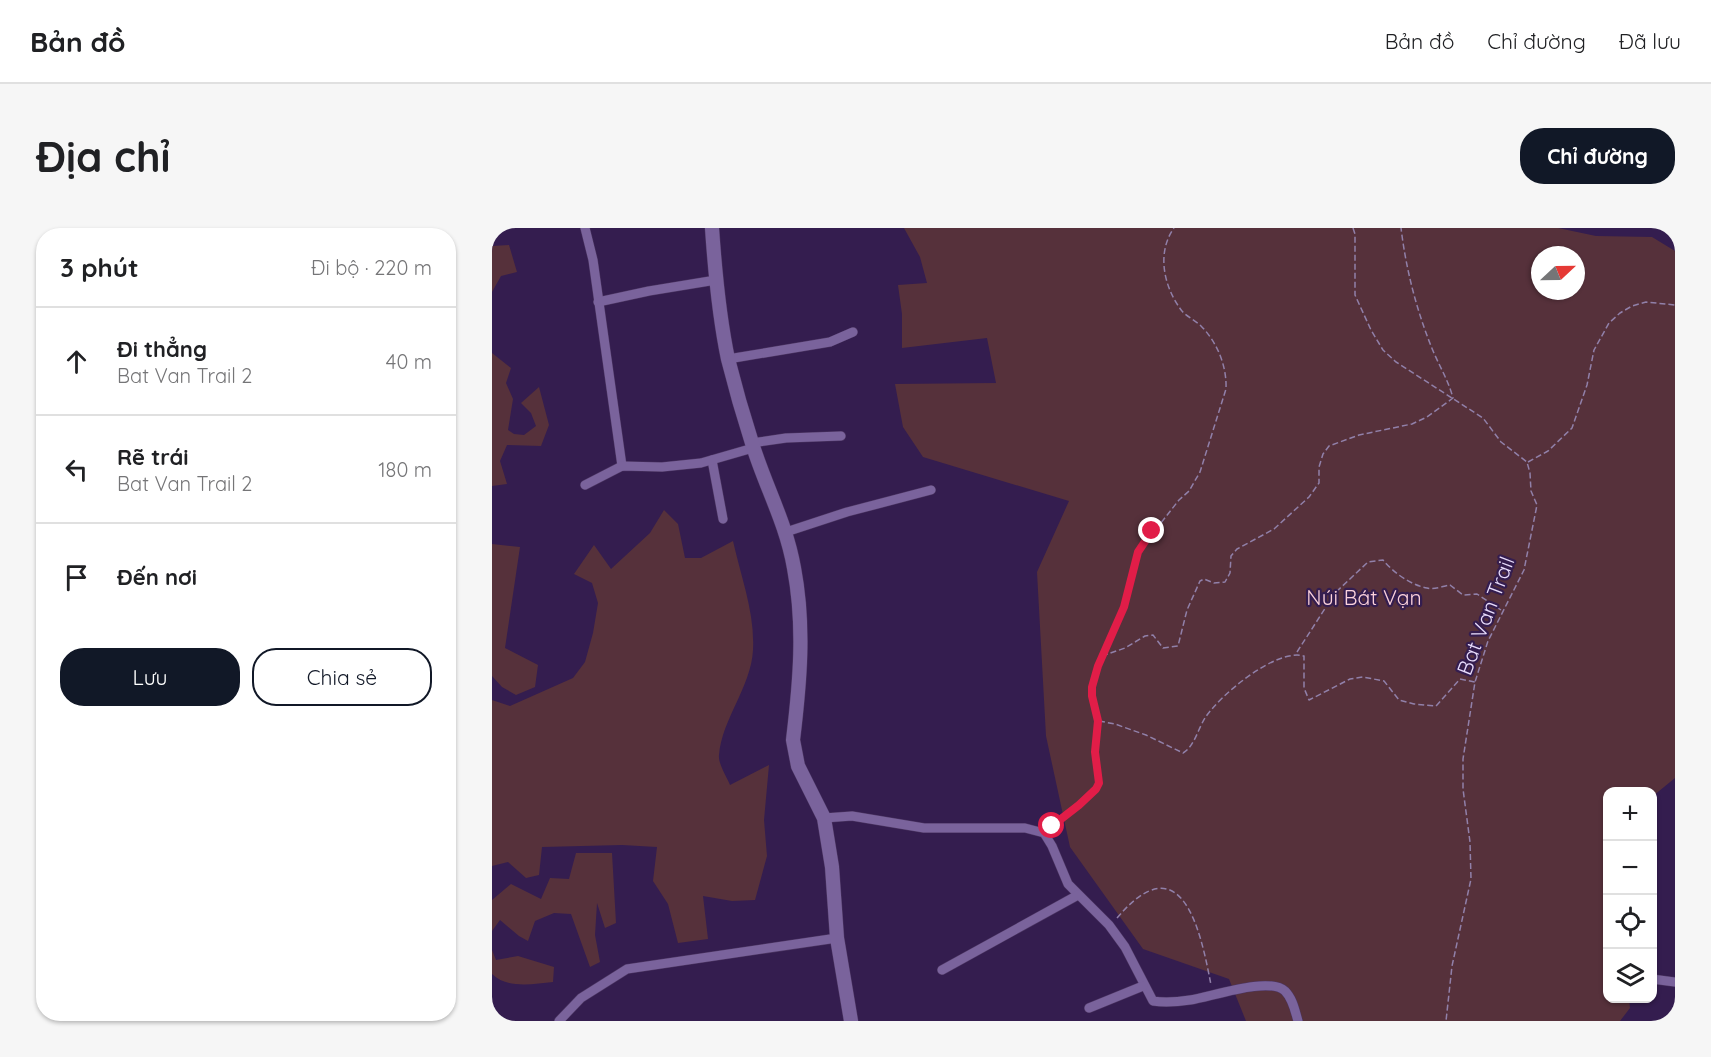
<!DOCTYPE html>
<html lang="vi">
<meta charset="utf-8">
<style>
:root{--surface:#fff;--page:#f6f6f6;--text:#202124;--muted:#757577;--line:#e0e0e0;--accent:#111827}
body{margin:0;font-family:Quicksand,sans-serif;background:var(--page);color:var(--text)}
.controls{position:absolute;right:18px;bottom:18px;display:grid;overflow:hidden;border-radius:12px;box-shadow:0 2px 4px #0004}
.controls button{width:54px;height:54px;display:grid;place-items:center;padding:0;border:0;border-bottom:2px solid var(--line);background:var(--surface);color:var(--text);font:30px sans-serif}
.compass{position:absolute;left:1039px;top:18px;width:54px;height:54px;border-radius:50%;background:var(--surface);box-shadow:0 2px 4px #0004;rotate:68deg}
.stop{position:absolute;width:18px;height:18px;margin:-14px;border:4px solid #e11d48;border-radius:50%;background:#fff}
.stop.end{background:#e11d48;border-color:#fff;box-shadow:0 2px 6px #0008}
.list{margin:0;padding:0;list-style:none}
h2{display:flex;justify-content:space-between;align-items:center;height:78px;margin:0;padding:0 24px;font-size:26px}
h2 small{font-size:20px;font-weight:400;color:var(--muted)}
.list li{display:grid;grid-template-columns:39px 1fr auto;gap:18px;align-items:center;box-sizing:border-box;height:108px;padding:0 24px;border-top:2px solid var(--line)}
.list b{display:block;font-size:22px;white-space:nowrap}
.list p{margin:0;font-size:20px;white-space:nowrap;color:var(--muted)}
.list em{font-size:20px;font-style:normal;color:var(--muted)}
.actions{display:flex;gap:12px;padding:18px 24px}
.actions a{flex:1;padding:14px 0;border:2px solid var(--accent);border-radius:24px;text-align:center;font-size:21px;color:var(--accent)}
.actions .main{background:var(--accent);color:#fff}
.icon{flex:none;width:33px;height:33px;fill:none;stroke:currentColor;stroke-width:2;stroke-linecap:round;stroke-linejoin:round}
.map{position:relative;flex:none;width:1183px;height:793px;overflow:hidden;border-radius:24px}
header{display:flex;align-items:center;gap:36px;box-sizing:border-box;height:84px;padding:0 30px;background:var(--surface);border-bottom:2px solid var(--line)}
header strong{font-size:28px}
nav{display:flex;gap:33px;margin-inline-start:auto;font-size:21px}
.intro{display:flex;align-items:center;justify-content:space-between;box-sizing:border-box;height:144px;padding:0 36px}
h1{margin:0;font-size:42px}
.button{padding:15px 27px;border-radius:24px;background:var(--accent);color:#fff;font-size:21px;font-weight:700}
main{display:flex;gap:36px;padding:0 36px}
aside{flex:1;background:var(--surface);border-radius:24px;box-shadow:0 2px 4px #0004}
.map>svg:first-child{display:block}
.green{fill:#56313b;fill-rule:evenodd}
.lines{fill:none;stroke-linecap:round;stroke-linejoin:round}
.street-casing{stroke:#4d3763;stroke-width:10}
.secondary-casing{stroke:#4d3763;stroke-width:15}
.path{stroke:#9180a9;stroke-width:1.5;stroke-dasharray:6 3;stroke-linecap:butt}
.street{stroke:#7a639c;stroke-width:9}
.secondary{stroke:#7a639c;stroke-width:14}
.route{stroke:#e11d48;stroke-width:8}
.labels{text-anchor:middle;stroke-width:4.5;stroke-linejoin:round;paint-order:stroke}
.park-label{font-size:21px;fill:#fcd2db;stroke:#341d4f}
.street-label{font-size:21px;fill:#e9ddfd;stroke:#341d4f}
</style>
<header>
<strong>Bản đồ</strong>
<nav><a>Bản đồ</a><a>Chỉ đường</a><a>Đã lưu</a></nav>
</header>
<div class="intro"><h1>Địa chỉ</h1><a class="button">Chỉ đường</a></div>
<main>
<aside>
<h2>3 phút<small>Đi bộ · 220 m</small></h2>
<ul class="list">
<li><svg class="icon" aria-label="ahead" viewBox="0 0 24 24"><path d="M12 20V5M6 11l6-6 6 6"/></svg><div><b>Đi thẳng</b><p>Bat Van Trail 2</p></div><em>40 m</em></li>
<li><svg class="icon" aria-label="left" viewBox="0 0 24 24"><path d="M17 20v-9H6M10 6l-5 5 5 5"/></svg><div><b>Rẽ trái</b><p>Bat Van Trail 2</p></div><em>180 m</em></li>
<li><svg class="icon" aria-label="arrive" viewBox="0 0 24 24"><path d="M6 21V4h12l-3 4 3 4H6"/></svg><div><b>Đến nơi</b></div></li>
</ul>
<div class="actions"><a class="main">Lưu</a><a>Chia sẻ</a></div>
</aside>
<div class="map">
<svg width="1183" height="793" viewBox="0 0 1183 793">
<rect width="100%" height="100%" fill="#341d4f"/>
<!-- green -->
<g class="green">
<path d="M412,0H1066L1104,8L1160,9L1183,23V550L1161,568L1160,564H1116V770L1137,771L1138,780L1128,793H754L737,751L651,721L578,619L554,508L545,344L577,273L431,229L411,199L403,156L504,155L495,110L410,120V86L406,57L435,55L428,29ZM1048,27H1084V63H1048Z"/>
<path d="M17,17L25,44L9,48L0,64V18Z"/>
<path d="M0,125L19,140L14,155L21,171L16,202L22,206L32,207L44,198L39,185L29,175L47,159L57,197L49,218L15,217L8,233L15,256L0,258Z"/>
<path d="M172,282L186,296L193,330H209L241,313C249,349 263,385 261,422C259,459 230,491 227,527C226,536 235,549 238,557L277,537L272,592L275,628L263,672L240,673L211,668L216,711L186,715L176,676L161,653L165,619L130,617L50,619L47,647L34,650L16,634L0,638V472L18,478L81,450L93,434L101,405L106,375L100,355L82,346L102,317L119,341L158,305Z"/>
<path d="M0,316L28,319L13,420L46,437L43,459L24,467L10,459L0,448Z"/>
<path d="M84,625H120L124,695L113,700L105,675L103,707L108,734L98,739L79,686L62,685L43,693L36,713L27,708L8,692L0,703V672L19,656L49,671L58,650L77,651Z"/>
<path d="M0,722L4,732L26,728L62,739L61,754C41,756 15,761 0,746Z"/>
</g>
<g class="lines">
<!-- street casing -->
<g class="street-casing">
<g id="street">
<path d="M93,0L101,32L130,238"/>
<path d="M106,74L157,63L224,52"/>
<path d="M236,131L338,114L361,104"/>
<path d="M260,215L294,210L349,208"/>
<path d="M220,232L231,291"/>
<path d="M93,257L130,238L170,239L209,235L261,220"/>
<path d="M294,304L355,284L439,262"/>
<path d="M332,590L360,588L432,600H533L552,605L560,618L576,656L617,697L633,719L661,773C673,775 685,774 698,772C719,769 777,748 793,763C801,771 803,783 806,793"/>
<path d="M450,742L586,667"/>
<path d="M1160,751L1183,754"/>
<path d="M597,780L651,758"/>
<path d="M67,793L89,770L135,741L345,710"/>
</g>
</g>
<!-- secondary casing -->
<g class="secondary-casing">
<path id="secondary" d="M220,0C223,44 227,88 236,131C243,159 251,187 260,215C273,258 294,294 302,340C313,398 308,454 301,512L306,538L332,590L340,639L345,710L359,793"/>
</g>
<!-- path -->
<g class="path">
<path d="M861,0L863,6V67L879,102L891,122L904,134L991,190L1009,214L1035,234L1038,245L1039,263L1045,277L1032,342L996,413L983,454L971,531V561L978,614L979,651L960,738L954,793"/>
<path d="M1036,234L1056,223L1080,200L1095,157L1102,122L1117,95L1128,85L1140,78L1154,74L1183,77"/>
<path d="M805,424L843,365L876,334L891,332C901,344 918,357 935,360C942,362 951,358 958,357L971,367L985,366L1009,382"/>
<path d="M610,428L633,420L653,408L661,407L671,420L686,418L695,382L708,353L712,351L722,355L733,354L738,345L739,328L745,321L782,301L817,269L827,255V239L831,226L837,218L867,207L920,196L935,189L961,170C956,151 946,136 939,118C924,80 914,41 909,0"/>
<path d="M607,493L623,496L654,507L691,525C702,519 706,501 713,490C728,467 784,420 812,428V460L817,472L858,451L871,449L892,453L907,472L922,476L944,478L968,451L983,454"/>
<path d="M560,598L587,577L604,561L607,555L603,524L606,493L600,468V459L606,438L632,379L646,324L687,272L697,263L708,244L734,161C735,138 725,114 709,98C703,92 695,89 690,83C672,60 664,25 682,0"/>
<path d="M625,690C690,613 709,704 719,757"/>
</g>
<!-- street -->
<use href="#street" class="street"/>
<!-- secondary -->
<use href="#secondary" class="secondary"/>
</g>
<g class="lines">
<!-- route -->
<path class="route" d="M560,598L587,577L604,561L607,555L603,524L606,493L600,468V459L606,438L632,379L646,324L660,303"/>
</g>
<g class="labels">
<!-- park labels -->
<g class="park-label">
<text x="872" y="377">Núi Bát Vạn</text>
</g>
<!-- street labels -->
<g class="street-label">
<text transform="translate(994 388) rotate(-69)" y="7">Bat Van Trail</text>
</g>
</g>
</svg>
<div class="controls">
<button>+</button>
<button>−</button>
<button><svg class="icon" aria-label="locate" viewBox="0 0 24 24"><circle cx="12" cy="12" r="6"/><path d="M12 2v4M12 18v4M2 12h4M18 12h4"/></svg></button>
<button><svg class="icon" aria-label="layers" viewBox="0 0 24 24"><path d="M12 4l9 5-9 5-9-5zM3 14l9 5 9-5"/></svg></button>
</div>
<svg class="compass" viewBox="-18 -18 36 36"><path d="M0-13l5 13h-10z" fill="#e53935"/><path d="M0 13l5-13h-10z" fill="#757577"/></svg>
<div class="stop" style="left:560px;top:598px"></div>
<div class="stop end" style="left:660px;top:303px"></div>
</div>
</main>
